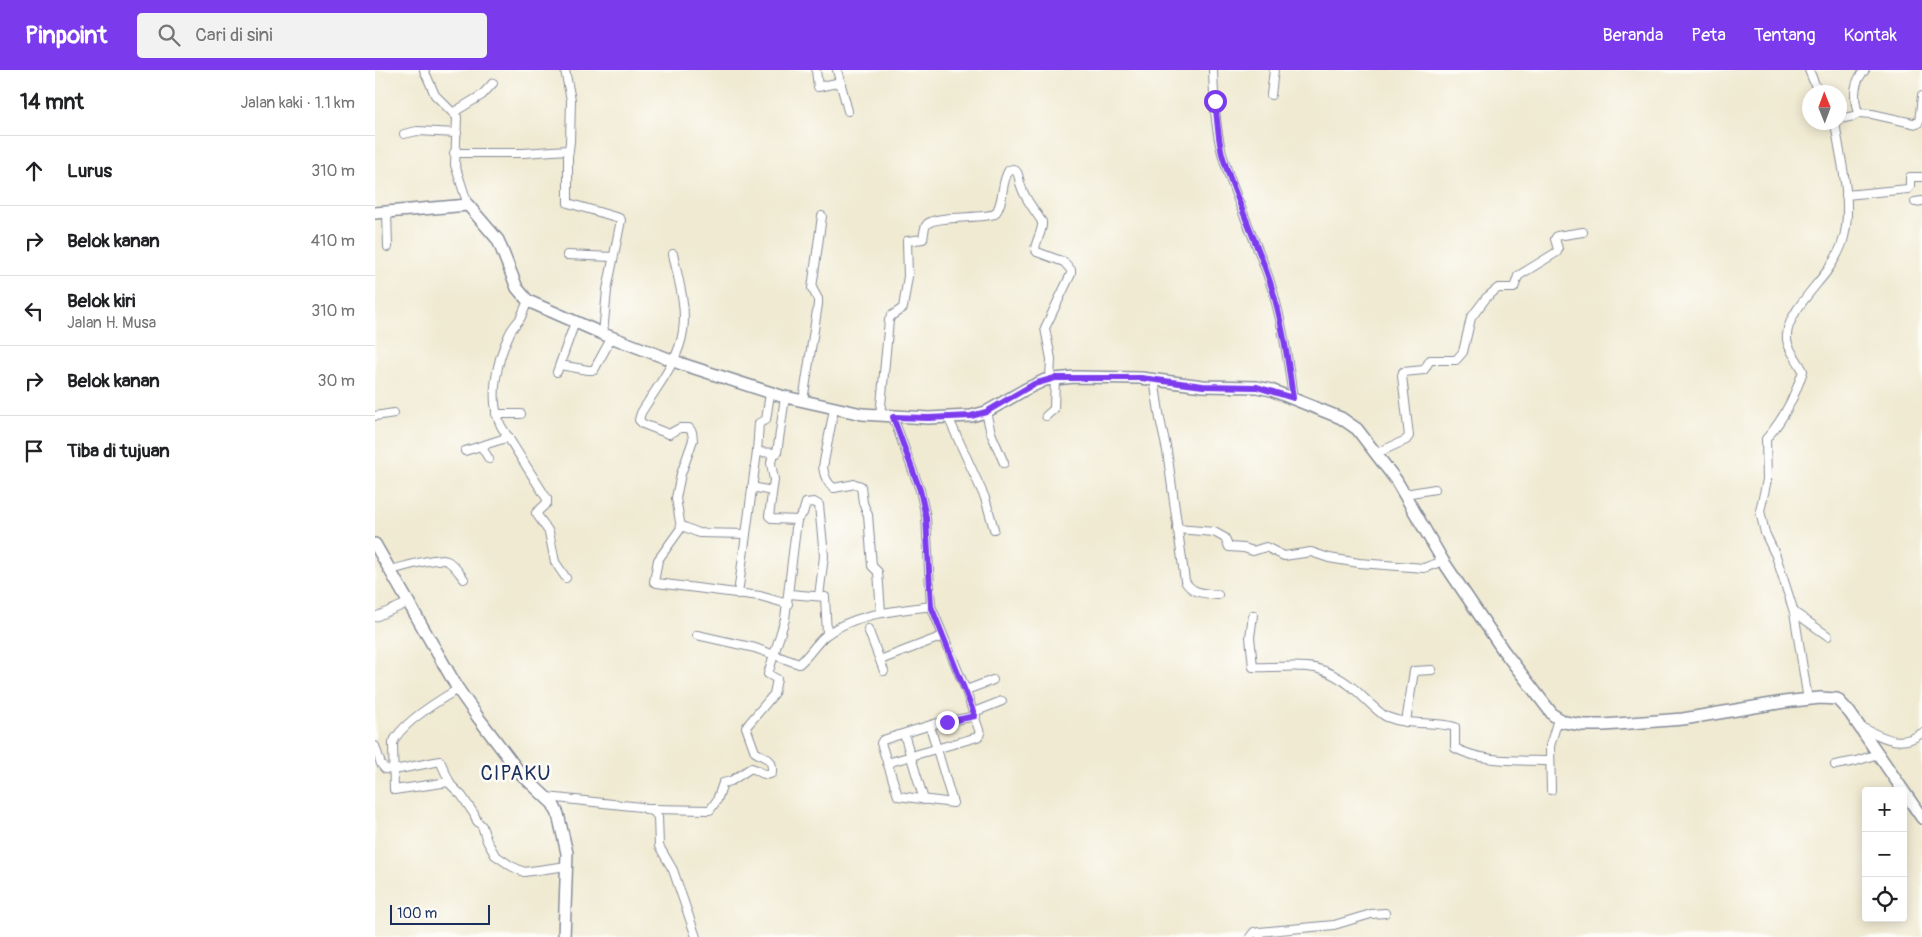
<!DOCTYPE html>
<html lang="id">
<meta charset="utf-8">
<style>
:root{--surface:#fff;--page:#f2f2f2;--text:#202124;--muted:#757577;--line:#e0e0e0;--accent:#7c3aed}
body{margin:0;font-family:Pangolin,sans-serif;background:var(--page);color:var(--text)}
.controls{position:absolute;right:15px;bottom:15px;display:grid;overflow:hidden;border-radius:5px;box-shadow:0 2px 12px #0003}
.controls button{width:45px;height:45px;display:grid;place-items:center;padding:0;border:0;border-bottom:1px solid var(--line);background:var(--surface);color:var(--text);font:25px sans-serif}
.compass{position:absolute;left:1427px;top:15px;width:45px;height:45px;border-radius:50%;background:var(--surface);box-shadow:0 2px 12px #0003;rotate:359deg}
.scale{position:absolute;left:15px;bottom:12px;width:100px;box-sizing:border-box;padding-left:5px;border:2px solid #1b2f5e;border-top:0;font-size:14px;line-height:18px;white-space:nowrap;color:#1b2f5e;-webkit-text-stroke:4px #fdfcf7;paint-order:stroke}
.stop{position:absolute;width:15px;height:15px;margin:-11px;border:4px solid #7c3aed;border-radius:50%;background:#fff}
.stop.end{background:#7c3aed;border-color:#fff;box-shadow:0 1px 5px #0008}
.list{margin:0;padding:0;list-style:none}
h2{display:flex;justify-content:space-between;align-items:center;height:65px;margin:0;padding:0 20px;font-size:21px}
h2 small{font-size:16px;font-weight:400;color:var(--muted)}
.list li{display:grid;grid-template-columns:32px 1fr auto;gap:15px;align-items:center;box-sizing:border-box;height:70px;padding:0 20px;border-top:1px solid var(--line)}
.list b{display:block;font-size:19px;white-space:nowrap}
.list p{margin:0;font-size:16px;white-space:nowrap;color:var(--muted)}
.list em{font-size:16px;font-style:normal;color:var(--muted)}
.icon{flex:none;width:28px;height:28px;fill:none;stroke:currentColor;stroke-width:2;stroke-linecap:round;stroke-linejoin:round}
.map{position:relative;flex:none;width:1547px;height:867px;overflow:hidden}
header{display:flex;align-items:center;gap:30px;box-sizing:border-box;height:70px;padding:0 25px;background:var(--accent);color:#fff}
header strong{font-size:24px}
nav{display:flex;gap:28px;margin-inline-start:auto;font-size:18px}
.search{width:350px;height:45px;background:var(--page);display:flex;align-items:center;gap:12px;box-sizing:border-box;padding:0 18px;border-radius:5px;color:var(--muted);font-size:19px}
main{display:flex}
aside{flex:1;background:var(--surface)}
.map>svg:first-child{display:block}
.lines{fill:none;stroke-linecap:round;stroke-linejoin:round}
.street-casing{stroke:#868c98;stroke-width:10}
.secondary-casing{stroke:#868c98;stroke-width:14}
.street{stroke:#fff;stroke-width:8}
.secondary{stroke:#fff;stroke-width:11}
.route{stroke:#7c3aed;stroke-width:6}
.labels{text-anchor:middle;stroke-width:5;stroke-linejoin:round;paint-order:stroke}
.quarter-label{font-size:20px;letter-spacing:1px;fill:#1b2f5e;stroke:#fdfcf7}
</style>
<header>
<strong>Pinpoint</strong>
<div class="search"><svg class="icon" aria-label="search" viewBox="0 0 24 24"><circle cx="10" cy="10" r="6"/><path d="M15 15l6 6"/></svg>Cari di sini</div>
<nav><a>Beranda</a><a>Peta</a><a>Tentang</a><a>Kontak</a></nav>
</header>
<main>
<aside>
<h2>14 mnt<small>Jalan kaki · 1.1 km</small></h2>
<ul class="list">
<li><svg class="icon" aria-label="ahead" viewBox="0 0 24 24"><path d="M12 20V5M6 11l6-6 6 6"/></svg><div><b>Lurus</b></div><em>310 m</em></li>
<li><svg class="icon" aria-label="right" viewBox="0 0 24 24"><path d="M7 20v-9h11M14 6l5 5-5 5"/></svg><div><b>Belok kanan</b></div><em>410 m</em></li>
<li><svg class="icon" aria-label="left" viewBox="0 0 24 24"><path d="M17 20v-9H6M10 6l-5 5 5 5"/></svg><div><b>Belok kiri</b><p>Jalan H. Musa</p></div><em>310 m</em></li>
<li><svg class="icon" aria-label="right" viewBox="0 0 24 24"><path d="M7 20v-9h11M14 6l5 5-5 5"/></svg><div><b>Belok kanan</b></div><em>30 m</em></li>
<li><svg class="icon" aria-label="arrive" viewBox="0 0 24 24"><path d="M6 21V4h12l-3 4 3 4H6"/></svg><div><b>Tiba di tujuan</b></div></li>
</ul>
</aside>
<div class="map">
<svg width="1547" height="867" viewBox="0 0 1547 867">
<rect width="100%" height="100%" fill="#fdfcf7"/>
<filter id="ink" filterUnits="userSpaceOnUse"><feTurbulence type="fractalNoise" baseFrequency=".02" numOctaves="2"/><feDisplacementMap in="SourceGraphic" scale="10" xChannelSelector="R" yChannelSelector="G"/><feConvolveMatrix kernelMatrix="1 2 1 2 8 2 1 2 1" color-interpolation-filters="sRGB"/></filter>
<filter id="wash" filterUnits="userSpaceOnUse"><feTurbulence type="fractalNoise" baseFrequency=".0096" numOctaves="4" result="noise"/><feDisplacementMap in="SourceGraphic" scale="20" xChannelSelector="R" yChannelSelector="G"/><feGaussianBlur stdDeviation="1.12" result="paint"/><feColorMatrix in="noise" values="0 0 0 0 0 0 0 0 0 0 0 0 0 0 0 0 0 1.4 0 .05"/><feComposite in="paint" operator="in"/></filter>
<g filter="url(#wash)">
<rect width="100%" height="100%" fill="#f0ead2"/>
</g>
<g filter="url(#ink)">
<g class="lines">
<!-- street casing -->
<g class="street-casing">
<g id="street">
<path d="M49,0L60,25L82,47L80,95L93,135"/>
<path d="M190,0L196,30L195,72L193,87V133L244,148L246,150L232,220L228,264"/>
<path d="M441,0L443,17L466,12"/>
<path d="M462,0L473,41"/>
<path d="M838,0C839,28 840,57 847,83C859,128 881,169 895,212C907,249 913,290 918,328"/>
<path d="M1434,0L1443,22"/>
<path d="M896,25L899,0"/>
<path d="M79,42L107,25L118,13"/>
<path d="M1483,43L1497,44L1542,54L1544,52L1547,26"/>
<path d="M1464,49L1479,46L1483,43C1478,27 1478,12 1490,0"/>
<path d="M29,64L42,61L82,63"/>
<path d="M79,83H148L193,80"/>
<path d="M1471,125L1533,119L1535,116V107H1547"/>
<path d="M1540,132L1547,131"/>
<path d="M12,142L13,177"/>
<path d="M298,184C303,209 312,236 308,261C304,291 281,318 266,343L264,350L268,354L294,364L305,358H314L317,362L318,370L306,404L301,428L306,458L283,490L279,512L282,513L385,526L413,534"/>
<path d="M192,185L238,187"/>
<path d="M153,231C150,237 148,243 145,249C141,254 136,259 134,265C122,290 113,330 126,356L172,429V433L161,443L174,462L180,492L191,508"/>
<path d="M185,295L213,300H219L237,267"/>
<path d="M182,302L200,252"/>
<path d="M779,309L785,349L792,381L810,511C817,524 830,523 843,525"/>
<path d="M428,331L443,234V229L437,218L447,146"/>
<path d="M459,339L448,397C449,405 451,413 459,418L480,414L486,416L488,433L493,445L497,496L503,502L506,542"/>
<path d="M611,342L616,363L629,393"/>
<path d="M121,344H146"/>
<path d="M0,346L19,343"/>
<path d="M505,346L514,250L516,246L528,238L533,206L532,171L548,169C549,165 549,157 552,154C561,145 606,149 620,144C630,131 625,114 634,100L638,99C645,102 643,109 646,116C650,130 660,140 667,152C668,161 661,170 660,179L662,182L689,192L696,200V204L670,258L676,289L675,309"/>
<path d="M671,346L679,339L680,308"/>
<path d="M573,347L610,428L619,459"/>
<path d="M106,376L114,389"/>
<path d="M90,381L134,367"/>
<path d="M382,382L384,353L391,350L395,323"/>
<path d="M1002,383L1031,370L1034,366L1027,306L1028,302L1049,300L1055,290H1081L1088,282L1096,248L1111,228L1123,218H1139L1143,206L1182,182L1183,179L1180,169L1182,166L1208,162"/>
<path d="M377,417L397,421"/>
<path d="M1030,424L1060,419"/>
<path d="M422,450L428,443L431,433L439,432L444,435L449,486L444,526"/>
<path d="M307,456L324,463L371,464"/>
<path d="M802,459L839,462L850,468L854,477L869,478L878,481L891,477L909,486L936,482L954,488L984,493L1049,498L1068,491"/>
<path d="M16,500C29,497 61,486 72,491C79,494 84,503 89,509"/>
<path d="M363,524L382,382L402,383L410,327"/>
<path d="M414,524L450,527L452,564"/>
<path d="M1419,542L1453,566"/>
<path d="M878,545L875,567L878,597C920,599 939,587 977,617C985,623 1004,644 1012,647C1034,656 1058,651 1080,657V678C1108,693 1144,690 1174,691"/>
<path d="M0,547L35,532"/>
<path d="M493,559L509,601"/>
<path d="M322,565L380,578L424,594C434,586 441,573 451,565C480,543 521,541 556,536"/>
<path d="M505,590L568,566"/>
<path d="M591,620L618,610"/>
<path d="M1433,630L1419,542L1401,486L1390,463L1385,441L1392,410L1391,369C1409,349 1420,326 1428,301C1424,292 1416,283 1413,274C1405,251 1440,218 1452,201C1459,191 1466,180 1469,167C1478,131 1465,89 1460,52"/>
<path d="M599,642L627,631"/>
<path d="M1031,652L1039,601L1057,600"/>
<path d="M555,656L578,733L523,726L506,673L508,670L559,654L601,646"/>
<path d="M1486,657C1507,667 1525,679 1547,663"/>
<path d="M529,664L549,730"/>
<path d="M0,676L6,694L10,699L19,700L65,691L76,715L87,726L99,744L102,751L107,756L112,771L120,785L136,796L149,802L192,796"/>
<path d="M512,693L599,668L604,666L605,663L590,618L556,536L551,447L545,420L518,347"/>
<path d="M1460,695L1481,691L1503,684"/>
<path d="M74,712L19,720L18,673C25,654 66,629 83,619"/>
<path d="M1176,720L1175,676L1183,649"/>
<path d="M172,727L266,737L279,742L283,747L284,776L298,800L321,867"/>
<path d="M275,739L335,740L342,730L348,713L356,711L376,698C383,699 389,708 397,703C398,687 391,689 380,682L371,657L399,624L402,609L393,604L410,549L422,450L398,449L394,446L399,410L396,393L398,383"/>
<path d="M875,867L879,862"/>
<path d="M885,867L884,862L959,855L996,844L1010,843"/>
</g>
</g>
<!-- secondary casing -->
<g class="secondary-casing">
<g id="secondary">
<path d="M0,143L93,135L123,170L142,218L153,231L228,264L307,294L406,326L487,344L553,348L596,346L611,342L651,319L670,310L700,307L766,308L828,316L882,317L896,320L966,348L982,359L1021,410L1068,491L1128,580L1178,645L1189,652L1208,655H1229L1308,649L1409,632L1445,628L1462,629L1475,643L1547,748"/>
<path d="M0,474L83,619L102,646L145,703L178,734L183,744L192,783L189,867"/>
</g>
</g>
<!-- street -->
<use href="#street" class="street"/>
<!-- secondary -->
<use href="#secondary" class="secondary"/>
</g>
</g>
<g class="lines" filter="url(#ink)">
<!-- route -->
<path class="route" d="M572,652L600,646L556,536L551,447L545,420L518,347L553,348L596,346L611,342L659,314L680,308H766L828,316L882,317L918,328C913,290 907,249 895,212C881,169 860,128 847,84C843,67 842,48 840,31"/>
</g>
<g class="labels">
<!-- quarter labels -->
<g class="quarter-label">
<text x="141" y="710">CIPAKU</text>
</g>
</g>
</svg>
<div class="controls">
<button>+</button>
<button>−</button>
<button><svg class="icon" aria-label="locate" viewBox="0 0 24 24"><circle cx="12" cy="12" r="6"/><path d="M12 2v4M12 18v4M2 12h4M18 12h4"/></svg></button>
</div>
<svg class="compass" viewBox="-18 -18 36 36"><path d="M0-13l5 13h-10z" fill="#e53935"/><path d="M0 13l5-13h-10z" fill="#757577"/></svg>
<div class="scale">100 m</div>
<div class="stop" style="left:840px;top:31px"></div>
<div class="stop end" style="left:572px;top:652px"></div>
</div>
</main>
